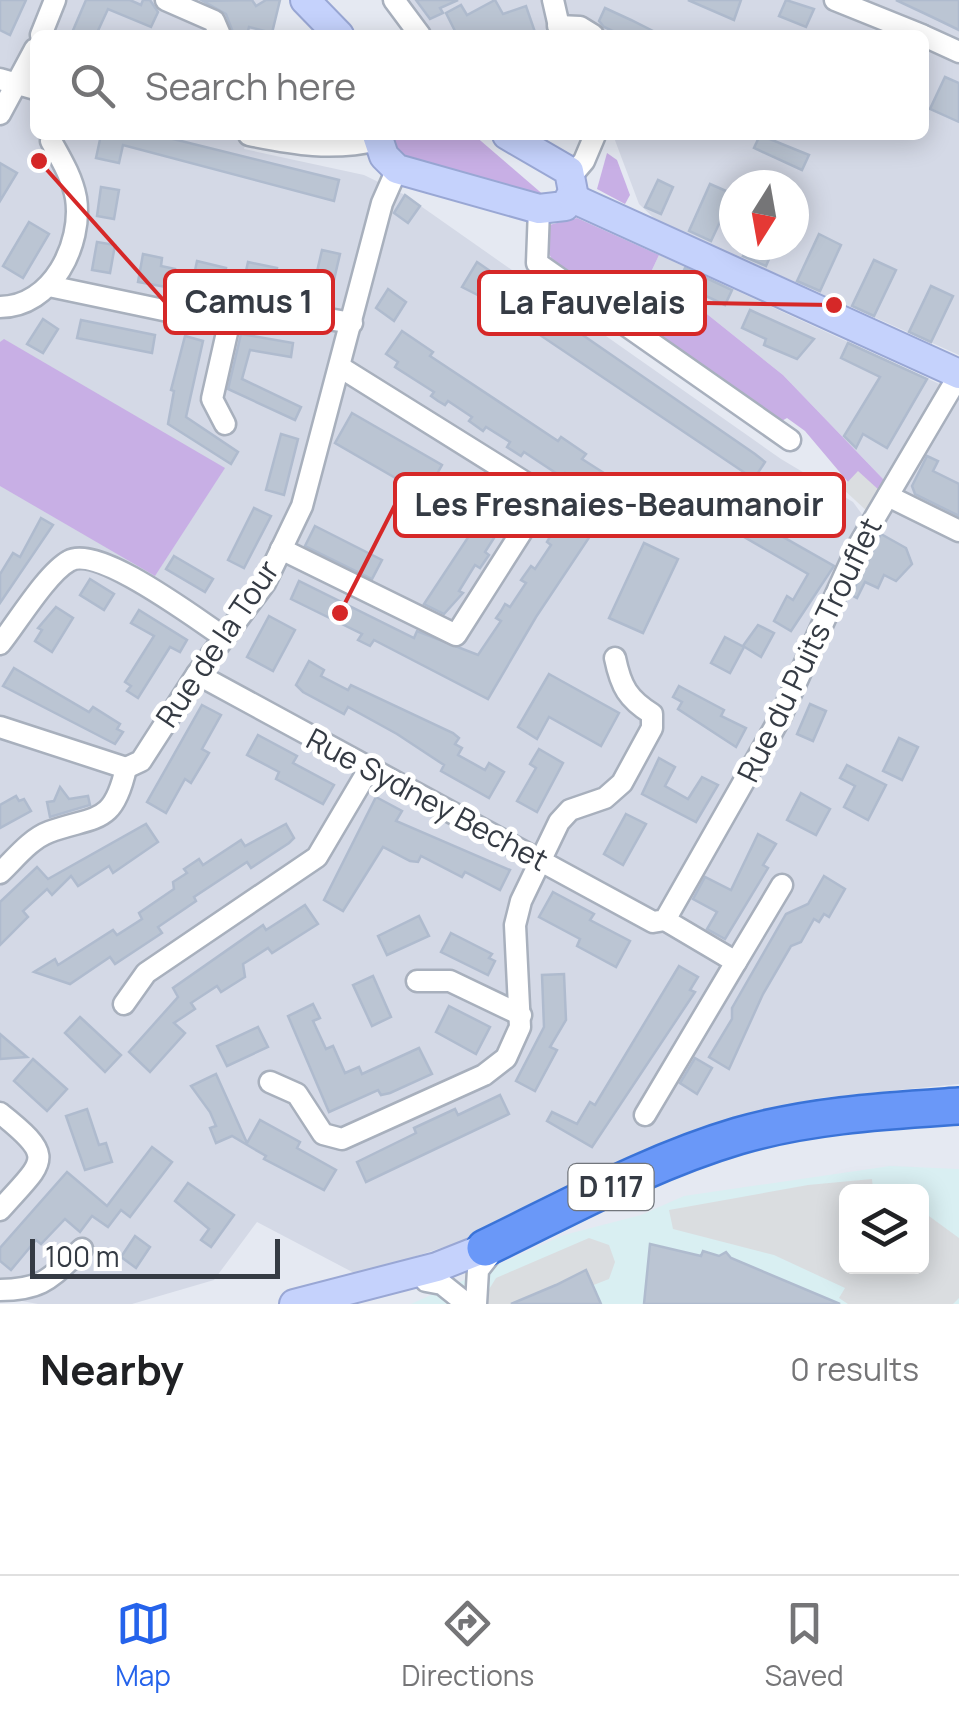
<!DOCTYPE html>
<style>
:root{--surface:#fff;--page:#f2f2f2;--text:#202124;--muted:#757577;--line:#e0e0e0;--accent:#2563eb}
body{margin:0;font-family:Manrope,sans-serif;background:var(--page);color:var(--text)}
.controls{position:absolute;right:30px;bottom:30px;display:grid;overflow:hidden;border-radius:15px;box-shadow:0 5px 25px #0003}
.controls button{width:90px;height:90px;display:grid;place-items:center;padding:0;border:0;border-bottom:2px solid var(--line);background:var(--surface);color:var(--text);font:50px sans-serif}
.compass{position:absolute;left:719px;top:170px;width:90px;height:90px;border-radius:50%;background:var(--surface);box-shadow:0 5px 25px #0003;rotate:191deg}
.scale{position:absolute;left:30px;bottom:25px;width:250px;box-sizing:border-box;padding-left:10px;border:5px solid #353b44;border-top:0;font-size:28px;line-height:35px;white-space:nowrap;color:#353b44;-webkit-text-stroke:8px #fff;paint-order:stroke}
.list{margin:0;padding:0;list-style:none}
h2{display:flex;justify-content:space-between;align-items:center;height:130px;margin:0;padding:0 40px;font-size:42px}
h2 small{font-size:32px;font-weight:400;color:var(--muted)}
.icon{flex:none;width:55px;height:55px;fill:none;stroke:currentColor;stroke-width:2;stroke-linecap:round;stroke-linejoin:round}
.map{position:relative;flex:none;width:959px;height:1304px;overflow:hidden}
.search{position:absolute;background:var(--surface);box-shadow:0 5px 25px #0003;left:30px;right:30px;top:30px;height:110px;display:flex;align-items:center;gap:25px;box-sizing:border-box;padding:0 35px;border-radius:15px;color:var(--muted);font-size:38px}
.sheet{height:270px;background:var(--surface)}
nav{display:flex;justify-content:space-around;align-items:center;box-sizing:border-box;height:140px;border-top:2px solid var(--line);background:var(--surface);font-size:28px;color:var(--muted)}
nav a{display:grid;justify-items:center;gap:5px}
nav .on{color:var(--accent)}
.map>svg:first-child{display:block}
.residential{fill:#d4d9e6;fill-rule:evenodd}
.medical{fill:#d9eff2;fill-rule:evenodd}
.green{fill:#c8afe5}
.parking{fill:#dadde0}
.building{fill:#bbc5d3;stroke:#afbbce;stroke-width:2.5}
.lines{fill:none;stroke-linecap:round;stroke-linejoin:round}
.street-casing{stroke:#a8b0bd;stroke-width:25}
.secondary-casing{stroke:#99a7d4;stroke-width:32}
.highway-casing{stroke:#3a73d7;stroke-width:40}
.street{stroke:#fff;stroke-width:20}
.secondary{stroke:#c5d2fc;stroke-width:28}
.highway{stroke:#6a98f8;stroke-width:35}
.labels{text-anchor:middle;stroke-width:10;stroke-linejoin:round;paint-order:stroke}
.shield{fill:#fff;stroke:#72767c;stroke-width:2.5}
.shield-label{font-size:28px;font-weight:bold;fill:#353b44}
.street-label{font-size:30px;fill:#353b44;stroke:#fff}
.leader{fill:none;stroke:#d62828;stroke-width:4}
.callout-dot{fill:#d62828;stroke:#fff;stroke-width:4}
.callout{fill:#fff;stroke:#d62828;stroke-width:4}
.callout-label{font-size:32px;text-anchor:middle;font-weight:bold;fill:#353b44}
</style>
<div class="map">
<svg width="959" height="1304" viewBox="0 0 959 1304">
<rect width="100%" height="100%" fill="#e5e9f2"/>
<!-- residential -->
<g class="residential">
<path d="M0,0H277L271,35H35V135H247L244,149L364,175L405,195L781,459L853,502L864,517L885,481L783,375L652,270L659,255L959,393V1084L819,1098L736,1117L650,1149L475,1237L358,1275L257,1222L214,1280L132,1304H38L0,1297Z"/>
<path d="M407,0H959V355L656,220L639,204L613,135H924V35H431ZM734,185H794V245H734Z"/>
</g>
<!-- medical -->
<path class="medical" d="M890,1166L959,1169V1304H411L564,1235L641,1215L684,1196ZM846,1192H922V1266H846Z"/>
<!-- green -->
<g class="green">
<path d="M387,135H474L546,197L402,160Z"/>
<path d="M607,153L617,160L630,195L625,204L597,189Z"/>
<path d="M577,218L659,255L652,270L783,375L885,481L880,491L848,482L805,431L787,418L780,422L553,262L546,247L549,225Z"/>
<path d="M4,339L225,468L155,576L0,486V342Z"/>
</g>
<!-- parking -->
<g class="parking">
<path d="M858,471L880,491L868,512L842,488Z"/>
<path d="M872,1179L873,1190L885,1185L894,1191L846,1192V1266H922V1211L959,1238V1298L953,1304H848L839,1298L845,1288L774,1255L673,1229L669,1210L808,1185Z"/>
<path d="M589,1238L609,1245L615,1262L609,1279L591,1286H553L520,1300L521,1304H488V1291L496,1278Z"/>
</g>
<!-- building -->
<g class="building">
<path d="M0,0H26L10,35L0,30Z"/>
<path d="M86,0H130L141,5L143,0H150L158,12L151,27L108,9L96,35H71Z"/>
<path d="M252,0L256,6L266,0H280L272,33L249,27L247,35H234L226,14L203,1Z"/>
<path d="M416,0H458L440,8L443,13L430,19Z"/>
<path d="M495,0L503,14L526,6L536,35H457L446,13L461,5L467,15Z"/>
<path d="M688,0H741L734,20Z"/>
<path d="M786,0L814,9L806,27L779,16Z"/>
<path d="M896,0H959V30L930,16Z"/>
<path d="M605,8L631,20L661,35H621L604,27L599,21Z"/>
<path d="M945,77L959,83V122L930,109Z"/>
<path d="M101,135H157L339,180L334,201L123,145L119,163L96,158Z"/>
<path d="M760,135L809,155L802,170L754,148Z"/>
<path d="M0,163L17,173L0,201Z"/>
<path d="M658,180L673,187L661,214L645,207Z"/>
<path d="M710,184L733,194L711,241L689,231Z"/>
<path d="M101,187L119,190L114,219L97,216Z"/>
<path d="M405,195L420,206L408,223L394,213Z"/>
<path d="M29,222L49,234L23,278L3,266Z"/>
<path d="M819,234L841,245L820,291L797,281Z"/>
<path d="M97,242L115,245L110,273L92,270Z"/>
<path d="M748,245H775L766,266L743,256Z"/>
<path d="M322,250L340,254L330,297L312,293Z"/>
<path d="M143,254L162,258L161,266L175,269L172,288L138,282Z"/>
<path d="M874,260L896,270L874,316L852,306Z"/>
<path d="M197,261L226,268L222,286L193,280Z"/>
<path d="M248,262L277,268L273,286L244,280Z"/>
<path d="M477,262L755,454L765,462L754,479L528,327L531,322L462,287Z"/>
<path d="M685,268L732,290L725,305L678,283Z"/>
<path d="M931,286L953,296L931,342L909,332Z"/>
<path d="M388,289L406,302L394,321L376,308Z"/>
<path d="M750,310L814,339L797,359L764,345L766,339L742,328Z"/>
<path d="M43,319L58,329L43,353L27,344Z"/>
<path d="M81,320L155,335L152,353L77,338Z"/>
<path d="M402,331L433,352L430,356L558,441L561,437L586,454L582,459L615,480L608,490L615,495L611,501L617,505L600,530L596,527L536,617L488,699L374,640L370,646L358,640L362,634L291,599L299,581L414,638L417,631L478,655L501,621L496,618L501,611L505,604L510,607L526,583L521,580L531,566L535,569L551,545L547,542L551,535L556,528L561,531L588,488L565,473L562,477L524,452L521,456L507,447L510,442L486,427L483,431L469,421L472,417L448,401L445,405L438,401L431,396L434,392L395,367L398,362L386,354Z"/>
<path d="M241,334L293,343L291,357L250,350L242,379L301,407L295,420L228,389Z"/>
<path d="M185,336L203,341L186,417L238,452L231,464L168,424L174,391L171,390Z"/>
<path d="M848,343L927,379L887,448L863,434L856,448L844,436L880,377L841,358Z"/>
<path d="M352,413L442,465L425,495L335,443Z"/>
<path d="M281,434L298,439L284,495L266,490Z"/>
<path d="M927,456L938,461L933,471L959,484V516L915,494L912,486Z"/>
<path d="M500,489L519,501L505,530L501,527L485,552L489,555L480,568L475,565L459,591L463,593L444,614L424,604Z"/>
<path d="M254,508L271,516L244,568L228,560Z"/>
<path d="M748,517L834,566L791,631L774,621L787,596L793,600L808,574L739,534Z"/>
<path d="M41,518L53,525L0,603V574L13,553L20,557Z"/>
<path d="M315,526L382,560L372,579L305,546Z"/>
<path d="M881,534L906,548L912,564L896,581L884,575L878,588L865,582L857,598L851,595Z"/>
<path d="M644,543L678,559L643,633L609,618Z"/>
<path d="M174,556L213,579L205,592L166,569Z"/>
<path d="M90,579L114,594L104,610L80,595Z"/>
<path d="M56,607L73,618L52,652L35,641L42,630L38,628Z"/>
<path d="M139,610L187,640L180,652L170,647L138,698L127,691L131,686L125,682L154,636L131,623Z"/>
<path d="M269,616L295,630L273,671L247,657Z"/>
<path d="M758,625L774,633L761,657L743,646Z"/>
<path d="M725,637L744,647L730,673L711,663Z"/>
<path d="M309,661L324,670L321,676L348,690L351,685L453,733L459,738L455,744L462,748L458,755L485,770L489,763L504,772L489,798L441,771L444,765L397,734L348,707L344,714L303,692L296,685Z"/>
<path d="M14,668L89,712L93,707L120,724L117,729L123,732L115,744L3,686Z"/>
<path d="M549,674L619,713L601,746L549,717L537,739L518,727Z"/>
<path d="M679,686L724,710L721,716L746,728L736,747L678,709L682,702L673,697Z"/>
<path d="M810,704L826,711L813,741L797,734Z"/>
<path d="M202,705L221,715L202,749L209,753L191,783L185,779L166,813L147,802Z"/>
<path d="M258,735L297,756L293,763L334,785L323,804L276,779L279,772L247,755Z"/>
<path d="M899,738L918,747L902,780L883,771Z"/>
<path d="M539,749L563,763L537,812L517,801L536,768L530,764Z"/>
<path d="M659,758L675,767L665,786L688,799L702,777L718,785L696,822L642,794Z"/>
<path d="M847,765L886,785L868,820L844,807L855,786L840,778Z"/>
<path d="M60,787L69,799L88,796L90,805L50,817L47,802L54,801Z"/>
<path d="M801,793L830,809L816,835L787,820Z"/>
<path d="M16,796L19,801L24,799L31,811L0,828V805Z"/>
<path d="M376,797L402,811L396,821L510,870L500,890L465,872L462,877L421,856L418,862L410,861L383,847L343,911L324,900Z"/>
<path d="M626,814L646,824L623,865L604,854Z"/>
<path d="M146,824L158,842L113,873L109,866L78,886L71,876L52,895L47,889L23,911L28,917L0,945V902L37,867L48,879Z"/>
<path d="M286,824L294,838L289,843L251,868L247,862L194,897L196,901L158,927L162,933L115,964L110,957L70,984L34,972L55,959L58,965L113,930L117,935L142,919L139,913L174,889L173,882L187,873L184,869L199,859L203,865L241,840L245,846Z"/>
<path d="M758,834L776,844L763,865L768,868L725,939L707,929L717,912L693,899L705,877L731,890Z"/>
<path d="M824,876L845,889L829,917L824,914L819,922L814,919L801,942L791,946L763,994L729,1069L709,1057L732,1019V1008L786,914L808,904Z"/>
<path d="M553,892L594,914L590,920L630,941L616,967L577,946L580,939L539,917Z"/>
<path d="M305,905L318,924L272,953L268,948L243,964L245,977L221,992L217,986L191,1003L195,1009L174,1023L185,1033L150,1072L129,1052L178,997L173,988L263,925L266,930Z"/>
<path d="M419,916L429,936L387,955L378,936Z"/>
<path d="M451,933L492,954L489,958L495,961L488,975L441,952Z"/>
<path d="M679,966L698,977L690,990L695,992L592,1147L547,1121L552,1112L577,1124L590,1102L595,1105Z"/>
<path d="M564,974L566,1020L550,1047L557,1050L535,1091L516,1081L544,1027L542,975Z"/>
<path d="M373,976L391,1017L372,1026L353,985Z"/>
<path d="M313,1004L320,1018L313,1021L320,1036L326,1049L333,1046L345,1073L359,1067L362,1074L419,1048L432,1074L390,1093L381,1095L378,1090L329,1112L288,1016Z"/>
<path d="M449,1006L490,1027L476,1054L436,1032Z"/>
<path d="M80,1017L121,1055L105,1072L65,1033Z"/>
<path d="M258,1027L268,1047L227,1066L217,1046Z"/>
<path d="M0,1034L27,1057L0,1059Z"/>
<path d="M695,1058L712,1068L697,1094L680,1083Z"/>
<path d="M33,1059L67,1089L47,1111L14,1081Z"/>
<path d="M216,1074L247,1143L260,1120L300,1142L297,1148L336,1170L324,1190L264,1159L266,1156L232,1136L216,1143L210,1128L216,1126L210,1112L191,1086Z"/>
<path d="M500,1095L509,1114L366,1182L357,1162L416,1133L414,1128L455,1109L458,1115Z"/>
<path d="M87,1109L99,1145L106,1143L112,1162L85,1170L66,1116Z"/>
<path d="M152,1147L172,1162L130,1217L121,1210L108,1227L92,1216L80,1232L65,1219L41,1244L36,1240L11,1270L0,1261V1248L67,1172L107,1206Z"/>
<path d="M188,1183L234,1215L211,1247L201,1240L209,1229L175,1201Z"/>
<path d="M135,1236L150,1247L136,1268L121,1257Z"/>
<path d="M650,1244L701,1256L703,1251L719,1256L726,1252L731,1258L840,1304H644Z"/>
<path d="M586,1270L601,1304H511L556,1285Z"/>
</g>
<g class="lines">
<!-- street casing -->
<g class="street-casing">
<g id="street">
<path d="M166,0L214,21L220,35"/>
<path d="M394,0L420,35"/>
<path d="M553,0L561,35"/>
<path d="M835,0L922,35"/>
<path d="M558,26L580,27L593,35"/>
<path d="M41,35L55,0"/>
<path d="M924,36L959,52"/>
<path d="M0,79L35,89"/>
<path d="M0,114L35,49"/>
<path d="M249,135C294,144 332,151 378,140"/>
<path d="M572,175L584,161L595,135"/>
<path d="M539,209L537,263L790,440"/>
<path d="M49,286L168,311L245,305L352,323"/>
<path d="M0,307C52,307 83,244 76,198C72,177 61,159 51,141"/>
<path d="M225,424L212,399L233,306"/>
<path d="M888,496L959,531"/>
<path d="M281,549L456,635L545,495L340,367"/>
<path d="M0,644C17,623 47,573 69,561C98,544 196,619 224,637"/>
<path d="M197,674L653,922L665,920L780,718L857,548L959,375"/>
<path d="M0,727L126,768"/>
<path d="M126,768L141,761L197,674L265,583L302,506L382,203L397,169"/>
<path d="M0,873C14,860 30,839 49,832C96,815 113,826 126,768"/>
<path d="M665,920L736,962L782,885"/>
<path d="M417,981H450L521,1015"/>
<path d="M124,1004L146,973L317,857L369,769"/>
<path d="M270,1082L297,1094L323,1134L342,1139L484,1075L506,1058L520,1027L515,925L521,901L559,822L570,810L605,798L622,783L652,728V714C628,699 621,687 615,658"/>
<path d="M0,1113C58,1159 44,1160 0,1210"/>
<path d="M645,1115L736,962"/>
<path d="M426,1281L442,1284L467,1304"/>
<path d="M0,1290C44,1290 51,1277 82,1249"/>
<path d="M476,1304L478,1270L489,1256"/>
</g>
</g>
<!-- secondary casing -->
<g class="secondary-casing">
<g id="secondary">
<path d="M305,0L339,35"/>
<path d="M377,135L384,156L397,169L539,209L565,206L573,192L569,171L507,135"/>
<path d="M572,198L959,374"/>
<path d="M294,1304L437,1267L485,1248"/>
</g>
</g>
<!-- highway casing -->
<g class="highway-casing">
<path id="highway" d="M485,1248C568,1208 650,1162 738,1136C810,1115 885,1111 959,1106"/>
</g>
<!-- street -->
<use href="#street" class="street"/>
<!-- secondary -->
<use href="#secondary" class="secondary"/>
<!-- highway -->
<use href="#highway" class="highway"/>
</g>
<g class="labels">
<!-- shield labels -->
<rect class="shield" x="568.5" y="1164" width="85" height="46" rx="8"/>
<g class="shield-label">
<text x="611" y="1197">D 117</text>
</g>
<!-- street labels -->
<g class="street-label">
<text transform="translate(218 644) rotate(-56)" y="10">Rue de la Tour</text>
<text transform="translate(810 650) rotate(-64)" y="10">Rue du Puits Trouflet</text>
<text transform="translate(427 800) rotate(28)" y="10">Rue Sydney Bechet</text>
</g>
</g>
<!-- callouts -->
<path class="leader" d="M39 161L165 302M834 305L705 303M340 613L395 505"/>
<g class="callout-dot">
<circle cx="39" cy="161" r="10"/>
<circle cx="834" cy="305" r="10"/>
<circle cx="340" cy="613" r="10"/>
</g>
<g class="callout">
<rect x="165" y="271" width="168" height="62" rx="10"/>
<rect x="479" y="272" width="226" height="62" rx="10"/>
<rect x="395" y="474" width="449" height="62" rx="10"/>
</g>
<g class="callout-label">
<text x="249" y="313">Camus 1</text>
<text x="592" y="314">La Fauvelais</text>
<text x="619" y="516">Les Fresnaies-Beaumanoir</text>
</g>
</svg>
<div class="controls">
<button><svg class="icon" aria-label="layers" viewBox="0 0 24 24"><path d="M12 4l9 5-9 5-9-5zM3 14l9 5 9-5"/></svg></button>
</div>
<svg class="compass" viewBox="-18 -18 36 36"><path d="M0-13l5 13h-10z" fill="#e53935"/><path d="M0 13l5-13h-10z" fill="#757577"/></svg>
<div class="scale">100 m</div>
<div class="search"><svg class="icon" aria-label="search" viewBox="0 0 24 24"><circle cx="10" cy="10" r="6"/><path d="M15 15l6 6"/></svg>Search here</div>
</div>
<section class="sheet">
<h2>Nearby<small>0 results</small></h2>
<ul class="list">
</ul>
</section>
<nav>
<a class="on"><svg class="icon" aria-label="map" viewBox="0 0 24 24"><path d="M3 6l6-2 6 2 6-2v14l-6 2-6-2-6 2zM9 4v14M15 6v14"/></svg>Map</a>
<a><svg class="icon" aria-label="directions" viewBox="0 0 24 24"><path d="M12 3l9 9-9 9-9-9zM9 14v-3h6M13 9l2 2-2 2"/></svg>Directions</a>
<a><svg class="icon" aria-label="saved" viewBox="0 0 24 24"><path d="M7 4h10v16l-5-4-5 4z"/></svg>Saved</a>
</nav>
